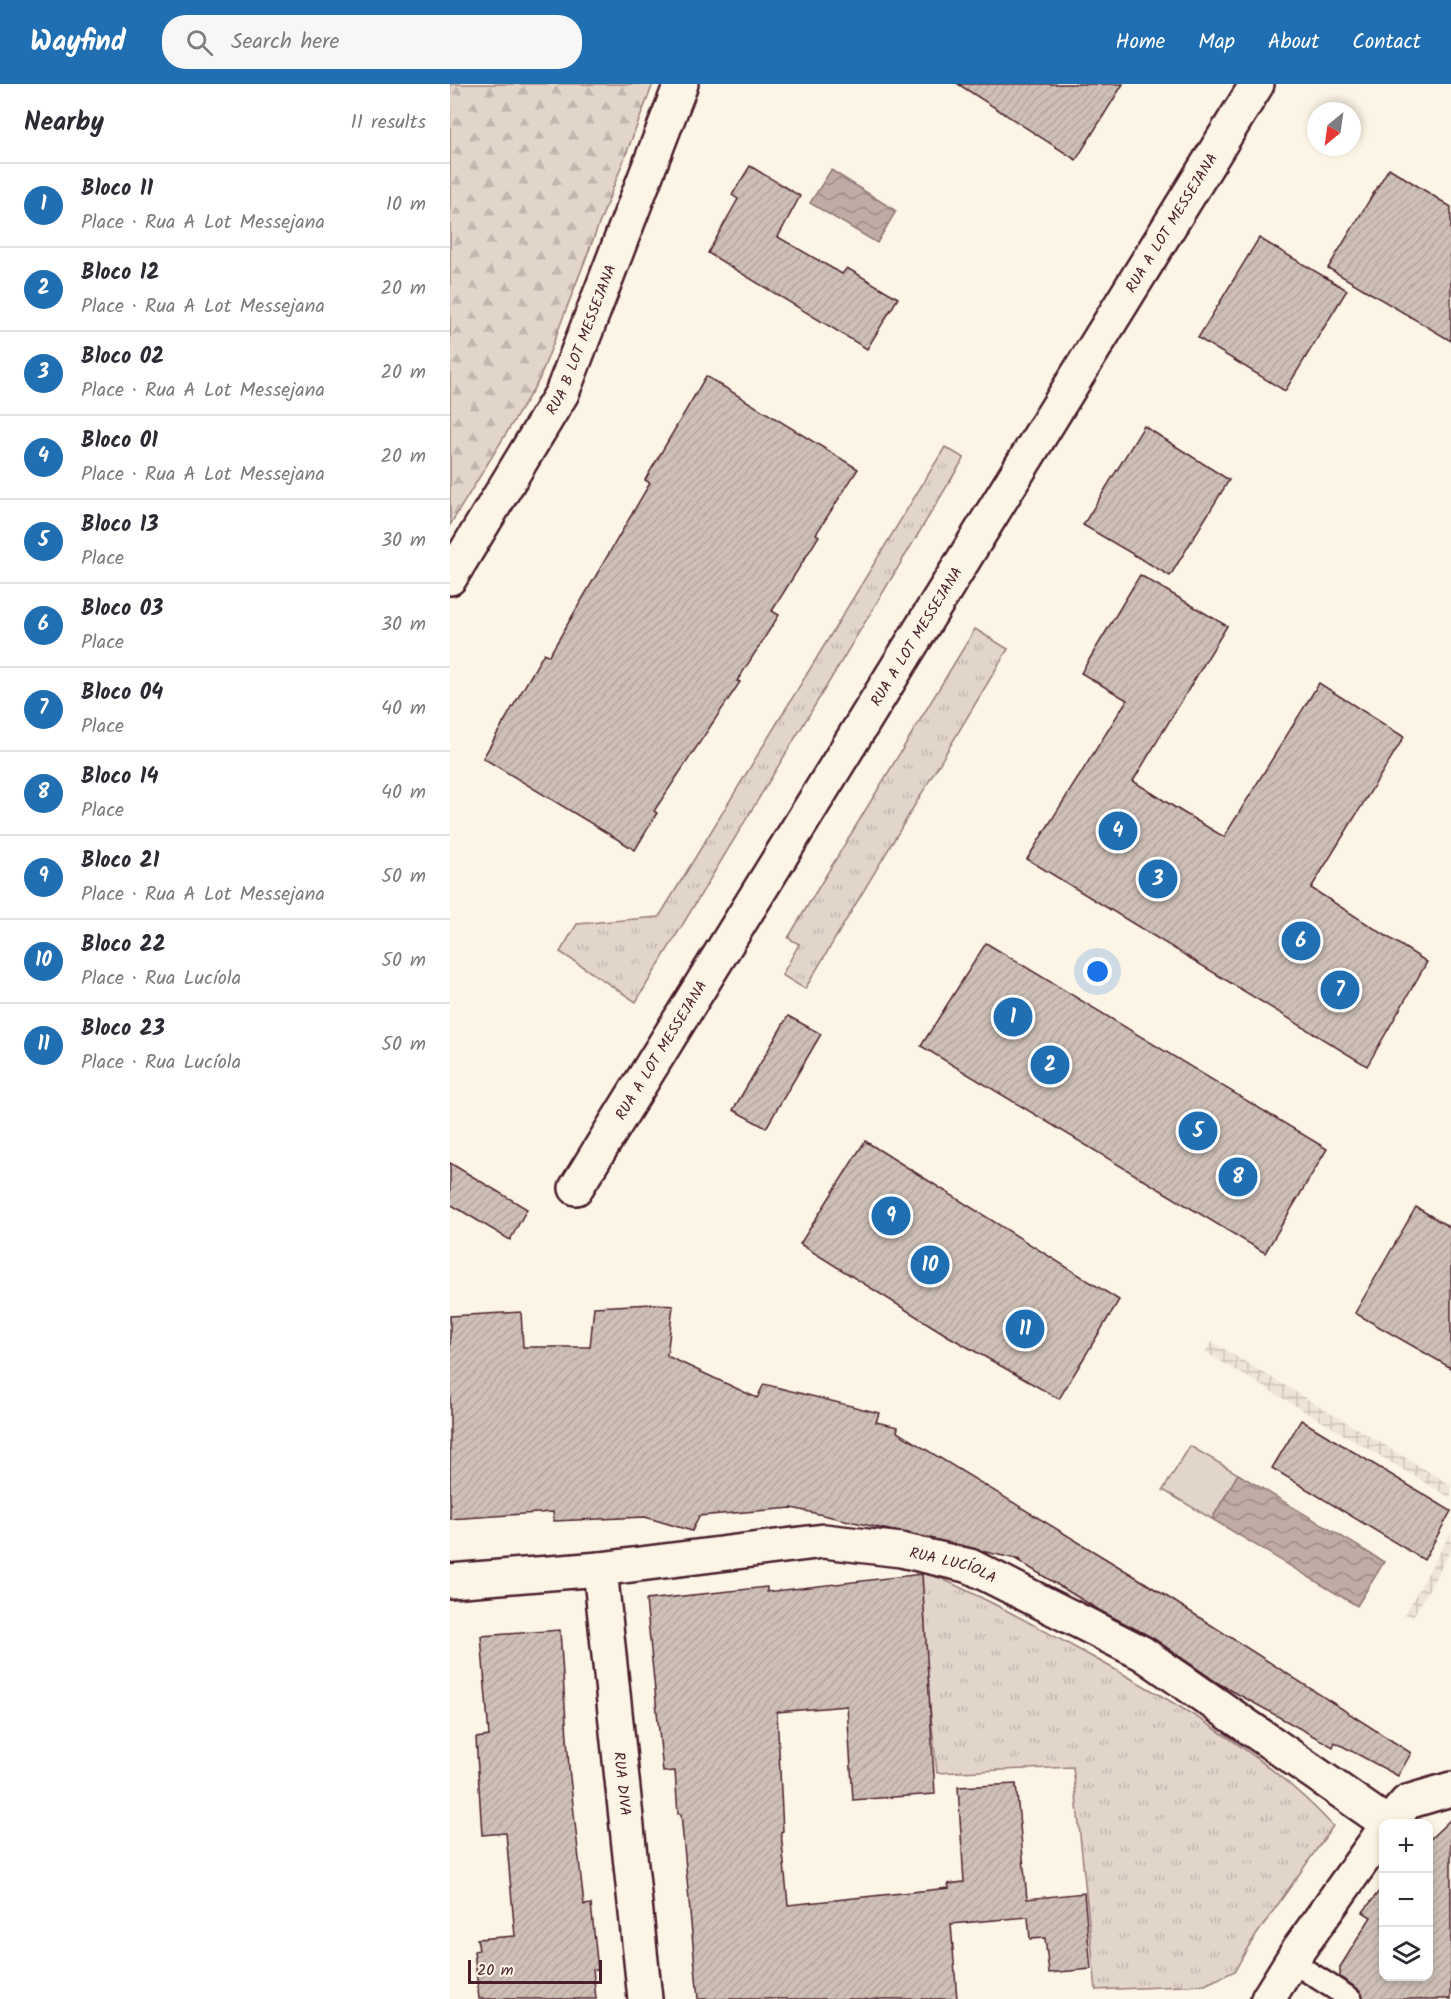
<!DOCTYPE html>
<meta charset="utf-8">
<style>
:root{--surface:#fff;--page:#f7f7f7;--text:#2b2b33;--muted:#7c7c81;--line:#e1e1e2;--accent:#1f6fb2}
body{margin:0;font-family:Kalam,sans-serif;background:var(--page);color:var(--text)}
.controls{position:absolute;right:18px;bottom:18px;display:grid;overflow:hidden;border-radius:12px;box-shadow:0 3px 9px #0003}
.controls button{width:54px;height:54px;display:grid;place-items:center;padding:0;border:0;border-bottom:2px solid var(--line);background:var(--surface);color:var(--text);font:30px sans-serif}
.compass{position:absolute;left:857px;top:18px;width:54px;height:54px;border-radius:50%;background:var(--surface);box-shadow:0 3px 9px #0003;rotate:209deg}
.scale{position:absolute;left:18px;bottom:15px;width:134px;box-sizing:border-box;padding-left:6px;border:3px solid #4a1f2b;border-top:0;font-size:16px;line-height:21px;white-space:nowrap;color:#4a1f2b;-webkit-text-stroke:4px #fcf5e5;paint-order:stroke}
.you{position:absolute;left:648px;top:888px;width:21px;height:21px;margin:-15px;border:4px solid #fff;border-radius:50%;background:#1a73e8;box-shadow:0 0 0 9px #1a73e833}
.badge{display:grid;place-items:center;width:39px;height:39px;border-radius:50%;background:var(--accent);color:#fff;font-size:20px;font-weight:700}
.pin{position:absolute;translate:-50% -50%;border:3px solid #fff;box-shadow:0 2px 6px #0006}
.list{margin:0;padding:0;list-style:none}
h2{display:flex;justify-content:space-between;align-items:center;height:78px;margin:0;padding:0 24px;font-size:26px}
h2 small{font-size:20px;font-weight:400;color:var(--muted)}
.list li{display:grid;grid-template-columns:39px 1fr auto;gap:18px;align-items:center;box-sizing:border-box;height:84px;padding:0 24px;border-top:2px solid var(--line)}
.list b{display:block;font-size:22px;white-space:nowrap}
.list p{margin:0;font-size:20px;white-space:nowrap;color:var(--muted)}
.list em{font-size:20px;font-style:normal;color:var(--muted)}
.icon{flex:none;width:33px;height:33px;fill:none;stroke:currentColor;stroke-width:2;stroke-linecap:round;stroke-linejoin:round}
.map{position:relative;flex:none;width:1001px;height:1915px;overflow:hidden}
header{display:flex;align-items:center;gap:36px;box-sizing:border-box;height:84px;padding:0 30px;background:var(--accent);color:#fff}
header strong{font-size:28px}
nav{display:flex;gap:33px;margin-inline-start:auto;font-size:21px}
.search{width:420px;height:54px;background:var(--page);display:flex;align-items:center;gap:15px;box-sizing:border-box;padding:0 21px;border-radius:24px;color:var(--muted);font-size:22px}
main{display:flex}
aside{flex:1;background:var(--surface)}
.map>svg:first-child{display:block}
.industrial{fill:url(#industrial-grid)}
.grass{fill:url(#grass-tufts);stroke:#967a7a;stroke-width:1.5}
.forest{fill:url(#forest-firs);stroke:#967a7a;stroke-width:1.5}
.park{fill:#e2d5ca;stroke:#967a7a;stroke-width:1.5}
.water{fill:url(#water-waves);stroke:#917474;stroke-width:1.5}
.building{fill:url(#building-hatch);stroke:#4a1f2b;stroke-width:1.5}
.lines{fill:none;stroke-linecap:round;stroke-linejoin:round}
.service-casing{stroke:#4a1f2b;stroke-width:26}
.minor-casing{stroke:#4a1f2b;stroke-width:38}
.service{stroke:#fcf5e5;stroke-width:21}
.minor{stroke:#fcf5e5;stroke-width:33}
.labels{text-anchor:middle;stroke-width:4.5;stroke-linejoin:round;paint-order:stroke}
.street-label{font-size:15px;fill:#4a1f2b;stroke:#fcf5e5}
</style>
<header>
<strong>Wayfind</strong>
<div class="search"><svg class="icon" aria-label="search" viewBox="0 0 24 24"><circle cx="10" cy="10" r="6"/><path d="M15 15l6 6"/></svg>Search here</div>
<nav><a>Home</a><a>Map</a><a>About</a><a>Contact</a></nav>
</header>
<main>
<aside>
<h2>Nearby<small>11 results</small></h2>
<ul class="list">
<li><span class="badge">1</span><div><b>Bloco 11</b><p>Place · Rua A Lot Messejana</p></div><em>10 m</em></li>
<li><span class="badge">2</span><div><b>Bloco 12</b><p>Place · Rua A Lot Messejana</p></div><em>20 m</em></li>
<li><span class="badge">3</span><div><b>Bloco 02</b><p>Place · Rua A Lot Messejana</p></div><em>20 m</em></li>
<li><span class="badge">4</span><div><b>Bloco 01</b><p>Place · Rua A Lot Messejana</p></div><em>20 m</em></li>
<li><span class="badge">5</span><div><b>Bloco 13</b><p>Place</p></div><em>30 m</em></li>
<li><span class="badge">6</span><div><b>Bloco 03</b><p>Place</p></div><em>30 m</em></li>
<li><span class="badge">7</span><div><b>Bloco 04</b><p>Place</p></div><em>40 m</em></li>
<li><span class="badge">8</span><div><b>Bloco 14</b><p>Place</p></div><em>40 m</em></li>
<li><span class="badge">9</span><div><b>Bloco 21</b><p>Place · Rua A Lot Messejana</p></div><em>50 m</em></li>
<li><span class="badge">10</span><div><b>Bloco 22</b><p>Place · Rua Lucíola</p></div><em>50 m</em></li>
<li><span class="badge">11</span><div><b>Bloco 23</b><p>Place · Rua Lucíola</p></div><em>50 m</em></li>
</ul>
</aside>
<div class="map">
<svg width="1001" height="1915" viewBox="0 0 1001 1915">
<defs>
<pattern id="industrial-grid" width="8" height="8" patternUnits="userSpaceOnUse" patternTransform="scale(1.5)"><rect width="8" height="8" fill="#eee5d7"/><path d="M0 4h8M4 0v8" fill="none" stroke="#cec4b9"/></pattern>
<pattern id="grass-tufts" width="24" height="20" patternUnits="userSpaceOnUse" patternTransform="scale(1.5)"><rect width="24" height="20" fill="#e2d5ca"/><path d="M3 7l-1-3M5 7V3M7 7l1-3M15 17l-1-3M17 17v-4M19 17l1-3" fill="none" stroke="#c3b6ae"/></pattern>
<pattern id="forest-firs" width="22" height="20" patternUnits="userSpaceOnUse" patternTransform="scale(1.5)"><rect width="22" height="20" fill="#e2d5ca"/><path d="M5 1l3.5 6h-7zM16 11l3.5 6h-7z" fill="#c3b6ae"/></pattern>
<pattern id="water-waves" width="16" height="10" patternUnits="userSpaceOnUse" patternTransform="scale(1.5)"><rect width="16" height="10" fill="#c0aca5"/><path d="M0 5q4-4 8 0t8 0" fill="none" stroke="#9e8b87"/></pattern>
<pattern id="building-hatch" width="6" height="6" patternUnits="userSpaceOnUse" patternTransform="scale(1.5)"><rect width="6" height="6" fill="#cfc0b7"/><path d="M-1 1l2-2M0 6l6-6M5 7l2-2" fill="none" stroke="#b3a59e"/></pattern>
</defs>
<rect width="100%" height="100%" fill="#fcf5e5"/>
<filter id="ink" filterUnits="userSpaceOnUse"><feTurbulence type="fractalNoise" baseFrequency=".0167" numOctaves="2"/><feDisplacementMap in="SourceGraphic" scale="12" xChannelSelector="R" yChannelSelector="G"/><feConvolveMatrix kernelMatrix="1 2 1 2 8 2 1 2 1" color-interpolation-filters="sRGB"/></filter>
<g filter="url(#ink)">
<!-- industrial -->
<g class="industrial">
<path d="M762,1258L1001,1401V1414L755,1268Z"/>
<path d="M1001,1448V1466L963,1533L955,1530Z"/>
</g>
<!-- grass -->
<g class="grass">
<path d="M495,363L514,374L186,918L110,868L127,840L209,833Z"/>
<path d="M525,545L558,565L355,905L332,891L349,860L338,854Z"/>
<path d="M465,1483C524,1508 579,1538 635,1569C723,1617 815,1668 883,1742L798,1863L785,1887L755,1901L646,1906L623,1683L487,1689Z"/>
</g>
<!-- forest -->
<path class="forest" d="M0,0H203L89,296L0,441Z"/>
<!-- park -->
<path class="park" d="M740,1362L788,1390L762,1435L713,1406Z"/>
<!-- water -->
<g class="water">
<path d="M381,86L446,127L427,159L360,119Z"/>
<path d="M788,1390L934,1478L907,1522L762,1435Z"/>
</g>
<!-- building -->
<g class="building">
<path d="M508,0H673L626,76Z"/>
<path d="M300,82L350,112L328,153L392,190L397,184L448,214L417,265L258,169L288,115L282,111Z"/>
<path d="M939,84L1001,123V257L878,184Z"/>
<path d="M809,154L897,206L835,307L748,254Z"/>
<path d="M256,292L408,385L366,450L369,452L322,527L329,531L287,597L290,598L204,727L207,729L185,766L33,674L94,569L99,572L200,399L195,396Z"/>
<path d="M694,342L779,396L720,492L633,441Z"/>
<path d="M690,491L777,542L683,697L729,726L774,753L869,599L954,653L861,804L977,878L917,982L577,775L677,616L631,589Z"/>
<path d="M536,859L877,1065L815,1169L471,962Z"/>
<path d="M338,932L371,950L316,1044L283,1026Z"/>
<path d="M415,1057L669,1216L609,1315L498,1252L350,1160Z"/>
<path d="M0,1079L77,1125L60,1156L0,1120Z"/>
<path d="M966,1123L1001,1144V1284L905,1229Z"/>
<path d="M203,1220L223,1222L217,1272L307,1314L314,1300L429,1329L426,1338L448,1343L447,1348L694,1498L961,1669L948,1692L885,1658L883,1663L768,1599L703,1554L649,1526L567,1476H571L342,1424L249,1432L242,1447L195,1433L104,1437L103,1428L0,1435V1232L71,1228L73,1263H140L144,1223Z"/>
<path d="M851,1336L1001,1427L974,1476L822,1384Z"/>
<path d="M472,1490L485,1710L403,1716L397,1622L327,1628L333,1747L331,1748L338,1821L499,1804L498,1800L514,1798L508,1703L566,1700L577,1815L634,1809L641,1885L599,1889L595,1854L580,1855L578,1833L501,1840L507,1915H248L231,1730H228L225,1687L213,1688L196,1516L317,1503V1508Z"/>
<path d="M110,1546L119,1684L134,1821L141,1820L148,1886L143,1885L146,1915H29L24,1867L29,1866L27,1855L65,1852L56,1749L32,1751L26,1654L39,1652L31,1552Z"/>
<path d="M1001,1735V1915H914L908,1905L890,1893V1883L921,1833L913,1828L933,1802V1893H978V1757Z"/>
</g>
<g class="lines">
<!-- service casing -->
<g class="service-casing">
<path id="service" d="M841,1877L901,1915"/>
</g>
<!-- minor casing -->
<g class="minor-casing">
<g id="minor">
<path id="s1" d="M0,494L112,309L231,0"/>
<path id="s2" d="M126,1104L807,0"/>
<path id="s3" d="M150,1485L195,1915"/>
<path id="s4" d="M0,1497L150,1485L374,1457L451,1466L520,1482L692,1569L938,1740"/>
<path d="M938,1740L957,1718L1001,1705"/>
<path d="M818,1915L849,1865L934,1746"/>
</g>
</g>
<!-- service -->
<use href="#service" class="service"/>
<!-- minor -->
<use href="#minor" class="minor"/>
</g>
</g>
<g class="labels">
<!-- street labels -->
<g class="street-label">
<text dy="5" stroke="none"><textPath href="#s2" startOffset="1134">RUA A LOT MESSEJANA</textPath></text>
<text dy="5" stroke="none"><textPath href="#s1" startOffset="273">RUA B LOT MESSEJANA</textPath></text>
<text dy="5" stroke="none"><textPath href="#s2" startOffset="648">RUA A LOT MESSEJANA</textPath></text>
<text dy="5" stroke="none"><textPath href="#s2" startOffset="162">RUA A LOT MESSEJANA</textPath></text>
<text dy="5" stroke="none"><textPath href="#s4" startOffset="508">RUA LUCÍOLA</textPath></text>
<text dy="5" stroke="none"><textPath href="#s3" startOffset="216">RUA DIVA</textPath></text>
</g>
</g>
</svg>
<div class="controls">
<button>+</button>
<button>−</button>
<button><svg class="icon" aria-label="layers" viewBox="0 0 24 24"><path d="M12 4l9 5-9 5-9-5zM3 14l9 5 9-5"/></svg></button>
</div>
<svg class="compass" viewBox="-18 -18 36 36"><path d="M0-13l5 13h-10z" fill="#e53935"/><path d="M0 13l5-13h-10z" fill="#7c7c81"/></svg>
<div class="scale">20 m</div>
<div class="you"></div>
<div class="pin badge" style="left:563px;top:933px">1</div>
<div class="pin badge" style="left:600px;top:981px">2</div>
<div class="pin badge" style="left:708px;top:795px">3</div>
<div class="pin badge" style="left:668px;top:747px">4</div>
<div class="pin badge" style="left:748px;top:1047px">5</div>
<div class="pin badge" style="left:851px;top:857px">6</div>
<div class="pin badge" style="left:890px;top:906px">7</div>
<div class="pin badge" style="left:788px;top:1093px">8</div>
<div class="pin badge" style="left:441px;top:1132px">9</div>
<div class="pin badge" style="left:480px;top:1181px">10</div>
<div class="pin badge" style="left:575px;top:1245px">11</div>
</div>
</main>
